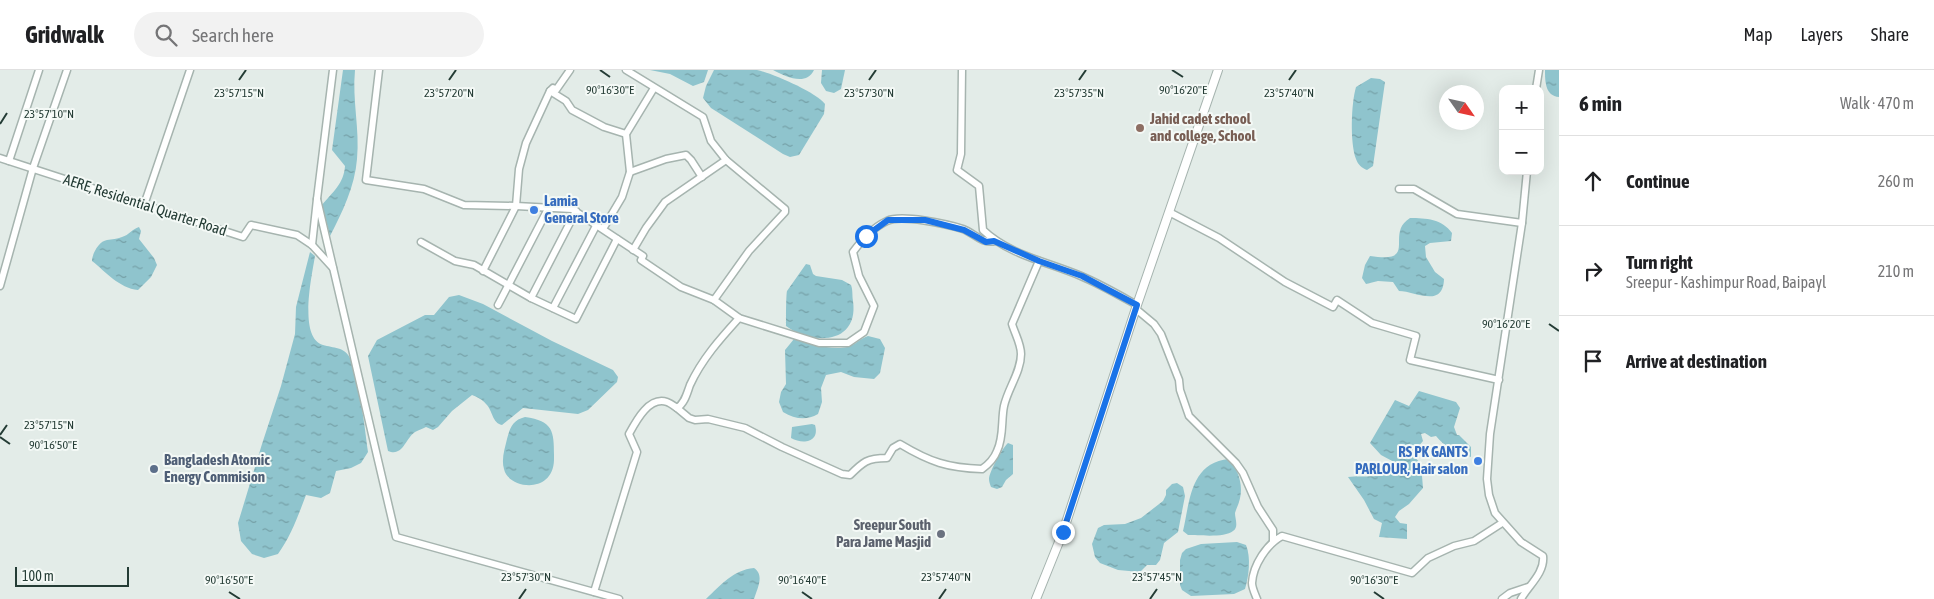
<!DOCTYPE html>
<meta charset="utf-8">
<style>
:root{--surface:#fff;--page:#f2f2f2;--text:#202124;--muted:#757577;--line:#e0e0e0}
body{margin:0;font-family:"Asap Condensed",sans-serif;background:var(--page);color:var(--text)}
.controls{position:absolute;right:15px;top:15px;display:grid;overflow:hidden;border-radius:10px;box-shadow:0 5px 20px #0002}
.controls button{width:45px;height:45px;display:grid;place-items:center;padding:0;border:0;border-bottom:1px solid var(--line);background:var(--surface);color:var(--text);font:25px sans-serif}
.compass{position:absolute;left:1439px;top:15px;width:45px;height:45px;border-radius:50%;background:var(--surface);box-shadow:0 5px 20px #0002;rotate:124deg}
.scale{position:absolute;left:15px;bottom:12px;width:114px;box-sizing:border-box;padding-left:5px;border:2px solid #243c35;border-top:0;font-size:14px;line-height:18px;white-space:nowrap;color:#243c35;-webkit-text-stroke:4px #f4f9f6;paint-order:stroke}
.stop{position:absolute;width:15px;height:15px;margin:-11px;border:4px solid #1a73e8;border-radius:50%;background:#fff}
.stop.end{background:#1a73e8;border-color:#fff;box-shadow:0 1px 5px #0008}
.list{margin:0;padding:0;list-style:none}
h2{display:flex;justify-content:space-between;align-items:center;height:65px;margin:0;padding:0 20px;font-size:21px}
h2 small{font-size:16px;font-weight:400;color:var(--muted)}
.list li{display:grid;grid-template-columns:32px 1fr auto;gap:15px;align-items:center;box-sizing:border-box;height:90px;padding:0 20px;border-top:1px solid var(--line)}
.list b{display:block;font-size:19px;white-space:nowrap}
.list p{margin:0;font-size:16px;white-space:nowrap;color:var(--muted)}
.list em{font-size:16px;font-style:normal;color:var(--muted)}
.icon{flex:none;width:28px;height:28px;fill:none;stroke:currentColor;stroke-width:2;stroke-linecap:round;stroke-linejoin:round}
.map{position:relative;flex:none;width:1559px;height:529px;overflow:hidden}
header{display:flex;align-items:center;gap:30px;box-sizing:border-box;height:70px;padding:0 25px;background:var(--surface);border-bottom:1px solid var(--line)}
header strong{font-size:24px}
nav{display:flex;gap:28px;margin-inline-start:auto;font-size:18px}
.search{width:350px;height:45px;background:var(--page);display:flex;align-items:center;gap:12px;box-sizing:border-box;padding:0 18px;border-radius:28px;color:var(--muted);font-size:19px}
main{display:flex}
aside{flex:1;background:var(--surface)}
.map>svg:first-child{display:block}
.water{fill:url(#water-ripples)}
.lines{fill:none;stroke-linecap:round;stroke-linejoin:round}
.minor-casing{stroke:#a6b4af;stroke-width:9}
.tertiary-casing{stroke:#a6b4af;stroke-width:10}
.minor{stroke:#fff;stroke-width:6}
.tertiary{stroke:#fff;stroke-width:8}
.route{stroke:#1a73e8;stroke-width:6}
.ticks{fill:none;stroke:#243c35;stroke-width:2}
.education-dot{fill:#8d6e63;stroke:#f4f9f6;stroke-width:2}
.shop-dot{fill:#3f7fe0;stroke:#f4f9f6;stroke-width:2}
.service-dot{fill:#5c6f8a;stroke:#f4f9f6;stroke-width:2}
.worship-dot{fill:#6b7280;stroke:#f4f9f6;stroke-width:2}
.labels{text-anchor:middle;stroke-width:4;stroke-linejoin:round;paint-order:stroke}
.education-label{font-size:15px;font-weight:bold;fill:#785e54;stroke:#f4f9f6;text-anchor:start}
.shop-label{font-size:15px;font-weight:bold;fill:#366cbe;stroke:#f4f9f6;text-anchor:start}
.street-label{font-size:15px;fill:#243c35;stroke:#f4f9f6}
.service-label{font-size:15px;font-weight:bold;fill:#4e5e75;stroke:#f4f9f6;text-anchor:start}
.worship-label{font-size:15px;font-weight:bold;fill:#5b616d;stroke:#f4f9f6;text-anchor:end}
.ticks-label{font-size:12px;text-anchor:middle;fill:#243c35;stroke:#f4f9f6;stroke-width:4;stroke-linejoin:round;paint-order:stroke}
</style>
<header>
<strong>Gridwalk</strong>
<div class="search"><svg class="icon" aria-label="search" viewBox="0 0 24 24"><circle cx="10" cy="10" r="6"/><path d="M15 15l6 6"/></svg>Search here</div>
<nav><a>Map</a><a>Layers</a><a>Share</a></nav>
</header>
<main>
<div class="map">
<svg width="1559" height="529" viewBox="0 0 1559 529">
<defs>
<pattern id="water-ripples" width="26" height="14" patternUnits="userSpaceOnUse" patternTransform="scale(1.25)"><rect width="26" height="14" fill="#8fc4cd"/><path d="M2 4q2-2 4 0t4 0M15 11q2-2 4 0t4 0" fill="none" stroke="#75a0a7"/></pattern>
</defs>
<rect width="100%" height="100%" fill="#e3ece8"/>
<!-- water -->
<g class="water">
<path d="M343,0H355C352,30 360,60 357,89C355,116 342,143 330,166L322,135C333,122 344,113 345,96L332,80Z"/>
<path d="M650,0H708L704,12L693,16L670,4Z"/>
<path d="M714,0C727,0 744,0 757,0C774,4 815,22 825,34L824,44L799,85L790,87L783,84L711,38L703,28L706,16Z"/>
<path d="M773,0H814C806,17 785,6 773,0Z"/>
<path d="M822,0H845L841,19L834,23L826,21L821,13Z"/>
<path d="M1545,0H1559V27C1545,26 1545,11 1545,0Z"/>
<path d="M1371,8L1380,9L1385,12L1373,96L1367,100C1362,98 1358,95 1356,89C1350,73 1351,34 1356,17Z"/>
<path d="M1410,148C1426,148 1442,149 1452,163L1451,171L1430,173L1425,176L1426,187L1435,202L1444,209C1443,239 1415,221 1399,221L1393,212L1378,211L1366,214L1362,208L1365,195L1370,186C1420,194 1384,164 1410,148Z"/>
<path d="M139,157L141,161L139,169L154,188L157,195L151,207L138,220C119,218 106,202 92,191C92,184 99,171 107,170C112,169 117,169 122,167C129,165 132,159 139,157Z"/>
<path d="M310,182L315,186C312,205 298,268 323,275C333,278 345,277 350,288C359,307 365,359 368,382L361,393L351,398L336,401L330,423L321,428L306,425C298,446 291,466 278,484L264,488L252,484L241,471L238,453L262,374L281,316L295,264L296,237Z"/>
<path d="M806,194L810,195L813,204L816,206L842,210L851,215C853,220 852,225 853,231C859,274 813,276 786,256C786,252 786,224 787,221Z"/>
<path d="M459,225L483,234L552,271L613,300L618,307L617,312L588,340L578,344L523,338L502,355C492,353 493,341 486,334C482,329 477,327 472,325L452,341L438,357L433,360L426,357C423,359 418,360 415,362C405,369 403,387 388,381L368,286L377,270L425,245H434L449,227Z"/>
<path d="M868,266L880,269L885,278L880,303L874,309L854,307L841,302L826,305L821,318L822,332L818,344C806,351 795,349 783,342L779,332L781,322L786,314L785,280L794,269C810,273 834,282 850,276C856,274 861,268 868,266Z"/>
<path d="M1419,321L1456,332L1460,338L1454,357L1457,365H1459L1471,377V387C1458,382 1444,377 1436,366L1431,367L1425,363L1421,364L1423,371L1412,384L1421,394L1423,418L1409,434L1399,441L1395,447L1400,453L1407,454V469L1379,467L1382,453L1374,449L1364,430L1348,407C1364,405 1385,410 1397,397L1394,392L1381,385L1370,373L1395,330L1409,336Z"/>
<path d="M525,347C555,351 554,363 554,390C553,425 508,419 504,399C501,389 505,378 507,369C510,357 513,350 525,347Z"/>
<path d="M812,354L815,355C820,372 803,375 791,368L792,357Z"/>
<path d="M1008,373L1013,375V404L1006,410L1002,417L997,419L991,417C990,414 989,412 989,409C989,402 1003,377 1008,373Z"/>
<path d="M1229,389C1239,401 1244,416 1239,432C1238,436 1236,439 1235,443C1235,449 1239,457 1233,461C1225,468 1199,465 1188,465L1183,461C1190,431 1190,393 1229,389Z"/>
<path d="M1177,413L1183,417L1185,426L1178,462L1164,473L1160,490L1156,495H1147L1140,502L1118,500L1100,493L1095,487L1092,474L1098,458L1104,455L1125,454L1141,448L1163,431L1166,425V420L1172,414Z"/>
<path d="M1237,472L1246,475C1251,487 1249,506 1245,519L1234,524L1191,526L1182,520L1180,515V490L1182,483L1186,479L1201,474Z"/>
<path d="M754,498C765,505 757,519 754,529H706C721,515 733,500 754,498Z"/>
</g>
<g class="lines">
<!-- minor casing -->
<g class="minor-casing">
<g id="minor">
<path d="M379,0L366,110L424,119L464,135L516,136L572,139L643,186L641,190L681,217L714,230L739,248L819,273H848L864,262L874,236L859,206L853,182C862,170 872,158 887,151C901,144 947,154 963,159C974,163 982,174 995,171"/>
<path d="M626,0L703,47L711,71L726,90L785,139V142L749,181L714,230"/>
<path d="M962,0L961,84L957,100L979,116L983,160C1009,185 1048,192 1081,206C1100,214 1119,225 1137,235"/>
<path d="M1536,19L1539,0"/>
<path d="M550,21L566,31L572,40L604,57L626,64"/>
<path d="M0,88L243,167L251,155L297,165L312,175L333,198"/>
<path d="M9,91L39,0"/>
<path d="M630,102L666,89L686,85L691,90L702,107"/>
<path d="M1399,119H1414L1457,144L1522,153"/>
<path d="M317,129L333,0"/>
<path d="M144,135L190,0"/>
<path d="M1169,142L1219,168L1285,212L1333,237L1337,230L1372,253L1416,266L1410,290L1499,310"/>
<path d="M603,159L622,127L630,102L626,64L654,18"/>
<path d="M421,172L455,191L474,195L531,228L576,249L617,169"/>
<path d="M312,175L317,129L396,467L619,529"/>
<path d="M633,180L646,158L665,132L726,90"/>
<path d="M483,201L516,136L519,99L526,73L550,21L553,18L556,20L570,0"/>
<path d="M0,216L33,98L67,0"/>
<path d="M531,228L576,141"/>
<path d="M498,235L549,137"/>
<path d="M553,238L597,154"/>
<path d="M1136,239L1154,254L1161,264L1179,310L1180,320L1189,346L1236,393L1243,403L1258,437L1273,460V471"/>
<path d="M677,338L689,348L695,350L708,349L745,358L782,377L842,404L850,405C863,392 867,388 887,388L893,378L900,374C930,392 948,398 982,399C989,394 994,389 997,381C1004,367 1001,350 1004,336C1008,318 1021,302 1021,284C1021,274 1015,264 1012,254L1039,191"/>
<path d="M594,522L637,382L629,364C636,351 649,326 667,332C670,333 674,336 677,338C685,333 687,323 690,315C702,289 720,269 739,248"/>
<path d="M1257,529C1255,524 1252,518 1252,513C1253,495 1267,474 1282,466L1412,503L1428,488L1454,476L1474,471L1502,453"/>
<path d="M1502,529L1510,523L1528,517"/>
<path d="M1521,529C1528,516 1545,503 1543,486L1521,472L1495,443L1489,425L1487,409L1490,364L1522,153L1527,101"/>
</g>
</g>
<!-- tertiary casing -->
<g class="tertiary-casing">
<path id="tertiary" d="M1036,529L1063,462L1137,235L1218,0"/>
</g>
<!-- minor -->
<use href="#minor" class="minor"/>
<!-- tertiary -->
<use href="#tertiary" class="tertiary"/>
</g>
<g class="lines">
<!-- route -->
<path class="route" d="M866,166L888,150H925L964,160L986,172L994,171L1039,191L1082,206L1137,235L1063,462"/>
</g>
<!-- ticks -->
<path class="ticks" d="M600,0L610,7M1172,0L1183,7M239,10L246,0M449,10L456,0M869,10L876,0M1079,10L1086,0M1289,10L1296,0M0,54L7,43M1549,254L1559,261M0,365L7,355M0,367L10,374M229,522L240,529M802,522L812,529M1374,522L1384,529M519,529L526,519M939,529L946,519M1150,529L1157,519"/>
<!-- markers -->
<circle class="education-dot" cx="1140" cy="58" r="5"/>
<g class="shop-dot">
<circle cx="534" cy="140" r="5"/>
<circle cx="1478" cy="391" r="5"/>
</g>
<circle class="service-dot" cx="154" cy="399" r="5"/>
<circle class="worship-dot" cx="941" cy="464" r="5"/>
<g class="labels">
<!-- education labels -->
<g class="education-label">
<text x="1150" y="54">Jahid cadet school<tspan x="1150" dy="17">and college, School</tspan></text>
</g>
<!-- shop labels -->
<g class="shop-label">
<text x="544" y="136">Lamia<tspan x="544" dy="17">General Store</tspan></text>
<text x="1468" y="387" text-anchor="end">RS PK GANTS<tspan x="1468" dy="17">PARLOUR, Hair salon</tspan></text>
</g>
<!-- street labels -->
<g class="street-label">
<text transform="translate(145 135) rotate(18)" y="5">AERE, Residential Quarter Road</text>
</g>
<!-- service labels -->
<g class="service-label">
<text x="164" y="395">Bangladesh Atomic<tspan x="164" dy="17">Energy Commision</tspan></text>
</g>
<!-- worship labels -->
<g class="worship-label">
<text x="931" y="460">Sreepur South<tspan x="931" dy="17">Para Jame Masjid</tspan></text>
</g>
</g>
<g class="ticks-label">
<text x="610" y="24">90°16'30"E</text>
<text x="1183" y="24">90°16'20"E</text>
<text x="239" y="27">23°57'15"N</text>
<text x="449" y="27">23°57'20"N</text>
<text x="869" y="27">23°57'30"N</text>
<text x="1079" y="27">23°57'35"N</text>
<text x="1289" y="27">23°57'40"N</text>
<text x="49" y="48">23°57'10"N</text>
<text x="1506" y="258">90°16'20"E</text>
<text x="49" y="359">23°57'15"N</text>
<text x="53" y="379">90°16'50"E</text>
<text x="526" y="511">23°57'30"N</text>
<text x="946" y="511">23°57'40"N</text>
<text x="1157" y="511">23°57'45"N</text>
<text x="229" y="514">90°16'50"E</text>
<text x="802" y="514">90°16'40"E</text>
<text x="1374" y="514">90°16'30"E</text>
</g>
</svg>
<div class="controls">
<button>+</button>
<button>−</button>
</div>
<svg class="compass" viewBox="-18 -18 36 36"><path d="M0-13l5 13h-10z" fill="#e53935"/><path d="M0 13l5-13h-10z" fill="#757577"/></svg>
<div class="scale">100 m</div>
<div class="stop" style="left:866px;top:166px"></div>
<div class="stop end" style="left:1063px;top:462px"></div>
</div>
<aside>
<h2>6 min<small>Walk · 470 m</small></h2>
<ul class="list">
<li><svg class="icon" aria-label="ahead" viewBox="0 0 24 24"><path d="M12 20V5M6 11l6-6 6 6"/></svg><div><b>Continue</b></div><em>260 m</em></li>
<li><svg class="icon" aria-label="right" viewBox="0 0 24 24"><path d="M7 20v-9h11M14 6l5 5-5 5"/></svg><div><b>Turn right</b><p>Sreepur - Kashimpur Road, Baipayl</p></div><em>210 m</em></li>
<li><svg class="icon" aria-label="arrive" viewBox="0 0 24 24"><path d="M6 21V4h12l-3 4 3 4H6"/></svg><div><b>Arrive at destination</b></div></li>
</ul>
</aside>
</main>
